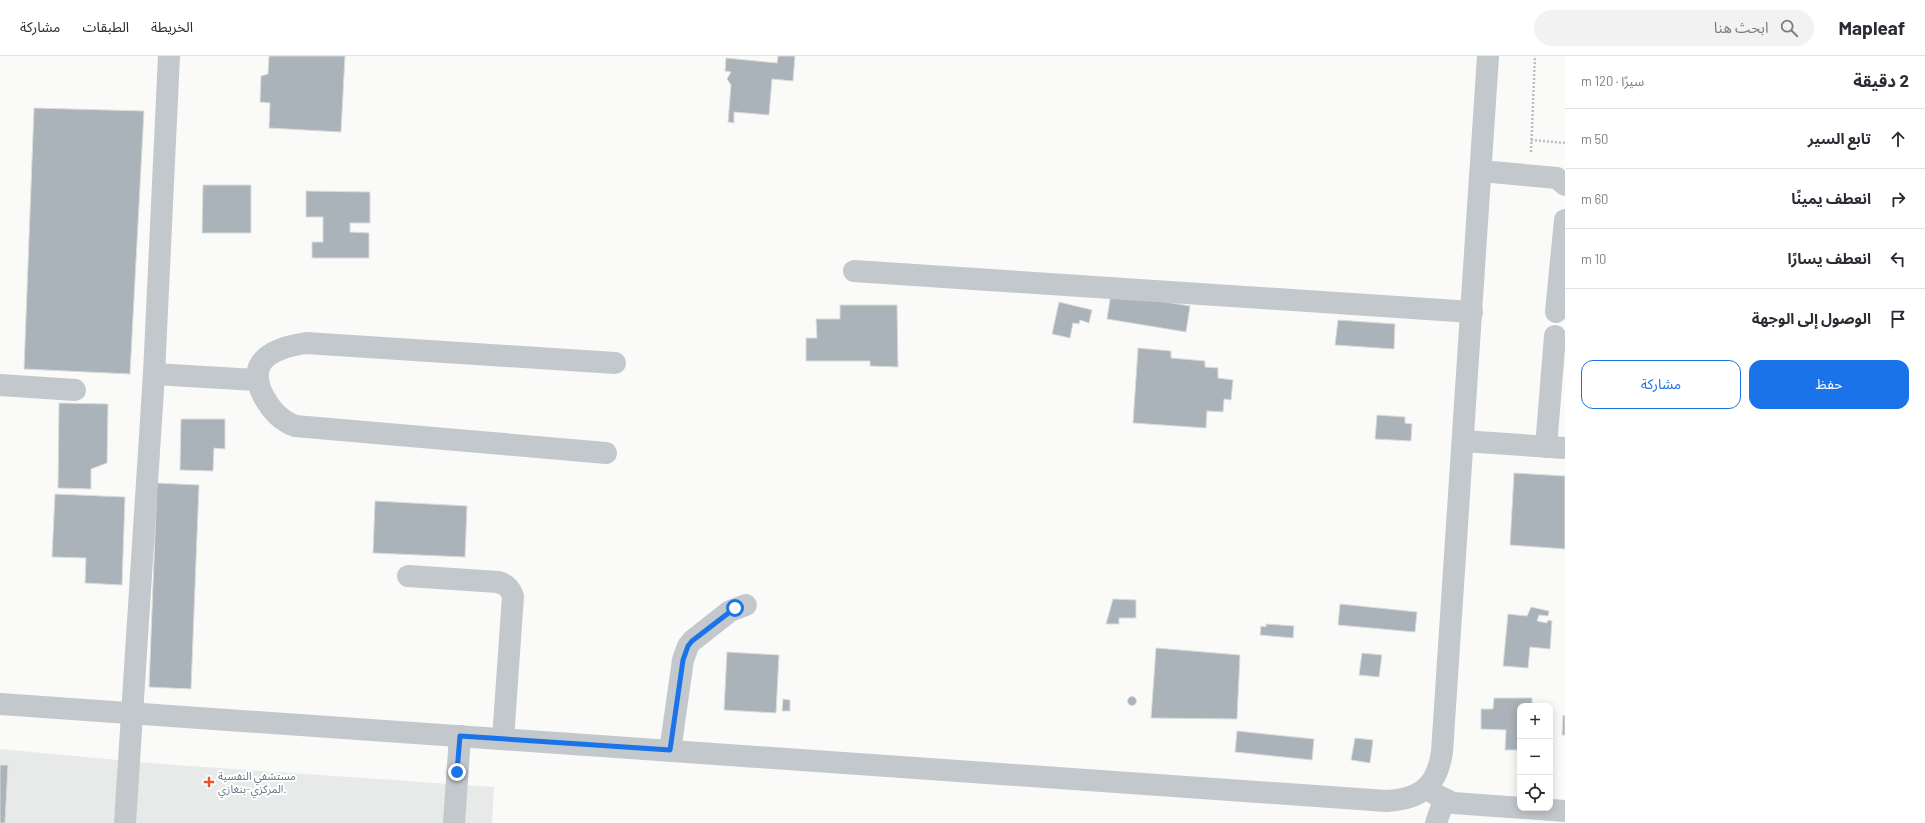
<!DOCTYPE html>
<html lang="ar">
<meta charset="utf-8">
<style>
:root{--surface:#fff;--page:#f2f2f3;--text:#2b2b33;--muted:#7c7c81;--line:#e1e1e2;--accent:#1a73e8}
body{margin:0;font-family:Barlow,"Noto Sans Arabic",sans-serif;background:var(--page);color:var(--text);direction:rtl}
.controls{position:absolute;right:12px;bottom:12px;display:grid;overflow:hidden;border-radius:8px;box-shadow:0 2px 10px #0003}
.controls button{width:36px;height:36px;display:grid;place-items:center;padding:0;border:0;border-bottom:1px solid var(--line);background:var(--surface);color:var(--text);font:20px sans-serif}
.stop{position:absolute;width:12px;height:12px;margin:-9px;border:3px solid #1a73e8;border-radius:50%;background:#fff}
.stop.end{background:#1a73e8;border-color:#fff;box-shadow:0 1px 4px #0008}
.list{margin:0;padding:0;list-style:none}
h2{display:flex;justify-content:space-between;align-items:center;height:52px;margin:0;padding:0 16px;font-size:17px}
h2 small{font-size:13px;font-weight:400;color:var(--muted)}
.list li{display:grid;grid-template-columns:26px 1fr auto;gap:12px;align-items:center;box-sizing:border-box;height:60px;padding:0 16px;border-top:1px solid var(--line)}
.list b{display:block;font-size:15px;white-space:nowrap}
.list em{font-size:13px;font-style:normal;color:var(--muted)}
.actions{display:flex;gap:8px;padding:12px 16px}
.actions a{flex:1;padding:9px 0;border:1px solid var(--accent);border-radius:12px;text-align:center;font-size:14px;color:var(--accent)}
.actions .main{background:var(--accent);color:#fff}
.icon{flex:none;width:22px;height:22px;fill:none;stroke:currentColor;stroke-width:2;stroke-linecap:round;stroke-linejoin:round}
.map{position:relative;flex:none;width:1565px;height:767px;overflow:hidden;direction:ltr}
header{display:flex;align-items:center;gap:24px;box-sizing:border-box;height:56px;padding:0 20px;background:var(--surface);border-bottom:1px solid var(--line)}
header strong{font-size:19px}
nav{display:flex;gap:22px;margin-inline-start:auto;font-size:14px}
.search{width:280px;height:36px;background:var(--page);display:flex;align-items:center;gap:10px;box-sizing:border-box;padding:0 14px;border-radius:22px;color:var(--muted);font-size:15px}
main{display:flex}
aside{flex:1;background:var(--surface)}
.map>svg:first-child{display:block}
.built{fill:#e8e9e9}
.building{fill:#aab3b9;stroke:#dcdcda}
.lines{fill:none;stroke-linecap:round;stroke-linejoin:round}
.path{stroke:#bbbfc2;stroke-width:2.5;stroke-dasharray:2 2;stroke-linecap:butt}
.minor{stroke:#c3c8cc;stroke-width:22}
.route{stroke:#1a73e8;stroke-width:5}
.poi-dot{fill:#e4572e;stroke:#fff;stroke-width:1.5}
.labels{text-anchor:middle;stroke-width:4;stroke-linejoin:round;paint-order:stroke}
.poi-label{font-size:11px;fill:#657683;stroke:#fff;text-anchor:start}
</style>
<header>
<strong>Mapleaf</strong>
<div class="search"><svg class="icon" aria-label="search" viewBox="0 0 24 24"><circle cx="10" cy="10" r="6"/><path d="M15 15l6 6"/></svg>ابحث هنا</div>
<nav><a>الخريطة</a><a>الطبقات</a><a>مشاركة</a></nav>
</header>
<main>
<aside>
<h2>2 دقيقة<small>سيرًا · 120 m</small></h2>
<ul class="list">
<li><svg class="icon" aria-label="ahead" viewBox="0 0 24 24"><path d="M12 20V5M6 11l6-6 6 6"/></svg><div><b>تابع السير</b></div><em>50 m</em></li>
<li><svg class="icon" aria-label="right" viewBox="0 0 24 24"><path d="M7 20v-9h11M14 6l5 5-5 5"/></svg><div><b>انعطف يمينًا</b></div><em>60 m</em></li>
<li><svg class="icon" aria-label="left" viewBox="0 0 24 24"><path d="M17 20v-9H6M10 6l-5 5 5 5"/></svg><div><b>انعطف يسارًا</b></div><em>10 m</em></li>
<li><svg class="icon" aria-label="arrive" viewBox="0 0 24 24"><path d="M6 21V4h12l-3 4 3 4H6"/></svg><div><b>الوصول إلى الوجهة</b></div></li>
</ul>
<div class="actions"><a class="main">حفظ</a><a>مشاركة</a></div>
</aside>
<div class="map">
<svg width="1565" height="767" viewBox="0 0 1565 767">
<rect width="100%" height="100%" fill="#fafaf8"/>
<!-- built -->
<path class="built" d="M0,693L160,708L494,731L492,767H0Z"/>
<!-- building -->
<g class="building">
<path d="M269,0H345L341,76L269,72L270,47L260,46L261,20L268,18Z"/>
<path d="M778,0H795L793,25L772,23L769,59L734,56V67L728,66L731,29L727,23L731,16L725,15L726,2L777,7Z"/>
<path d="M34,52L144,55L130,318L24,313Z"/>
<path d="M203,129H251V177H202Z"/>
<path d="M306,135L370,136V167H350V176L369,177V202H312V186H323V161H306Z"/>
<path d="M1111,237L1190,250L1186,276L1107,263Z"/>
<path d="M1059,246L1092,254L1089,267L1080,264L1079,268L1073,267L1070,282L1052,278Z"/>
<path d="M840,249H897L898,311L870,310V305H806V282H817L816,263H840Z"/>
<path d="M1338,264L1395,268L1394,293L1335,289Z"/>
<path d="M1138,292L1171,295V302L1205,305V311L1218,312V322L1233,324L1231,344L1224,343L1223,356L1207,355L1206,372L1133,367Z"/>
<path d="M59,347L108,348L107,407L91,413V433L58,432Z"/>
<path d="M1377,359L1405,361V367L1412,368L1411,385L1375,383Z"/>
<path d="M181,363H225V393L214,392L213,415L180,414Z"/>
<path d="M1514,417L1565,420V493L1510,489Z"/>
<path d="M157,427L199,429L191,633L149,631Z"/>
<path d="M55,438L125,441L122,529L85,527L86,502L52,501Z"/>
<path d="M375,445L467,450L465,501L373,497Z"/>
<path d="M1113,543L1136,544V562H1119V568H1106Z"/>
<path d="M1340,548L1417,556L1415,576L1338,569Z"/>
<path d="M1531,551L1549,555L1548,560L1539,559L1537,565L1547,567L1548,564L1552,565L1550,593L1530,591L1528,612L1503,610L1508,558L1527,560Z"/>
<path d="M1266,568L1294,570L1293,582L1260,579L1261,570L1266,571Z"/>
<path d="M1156,592L1240,599L1237,663L1151,662Z"/>
<path d="M727,596L779,599L776,657L724,654Z"/>
<path d="M1362,597L1382,599L1379,621L1359,619Z"/>
<circle cx="1132" cy="645" r="4.5"/>
<path d="M1494,642H1532V650H1520V694H1505L1506,674L1481,673V653H1493Z"/>
<path d="M783,643L790,644V655H782Z"/>
<path d="M1563,659L1565,660V679H1562Z"/>
<path d="M1237,675L1314,683L1312,704L1235,696Z"/>
<path d="M1355,682L1373,684L1370,707L1351,704Z"/>
<path d="M0,709H8L5,767H0Z"/>
</g>
<g class="lines">
<!-- path -->
<g class="path">
<path d="M1531,84L1565,87"/>
<path d="M1531,96L1535,0"/>
</g>
<!-- minor -->
<g class="minor">
<path d="M1481,115L1557,122L1565,129"/>
<path d="M854,215L1472,256"/>
<path d="M1556,256L1565,164"/>
<path d="M154,318L256,324"/>
<path d="M0,329L75,334"/>
<path d="M1463,385L1565,392"/>
<path d="M1546,391L1555,280"/>
<path d="M606,397L295,370C280,364 272,355 264,341C244,304 274,292 306,287L615,307"/>
<path d="M408,520L498,526C506,528 510,532 513,540L503,683"/>
<path d="M0,648L1387,745C1421,743 1437,730 1442,696L1488,0"/>
<path d="M670,695L683,604L688,590L692,585L730,555L746,549"/>
<path d="M1427,731L1435,738L1453,747L1565,755"/>
<path d="M125,767L154,318L169,0"/>
<path d="M454,767L460,680"/>
<path d="M1436,767L1444,744"/>
</g>
</g>
<g class="lines">
<!-- route -->
<path class="route" d="M457,716L460,680L670,694L683,604L688,590L692,585L735,552"/>
</g>
<!-- markers -->
<path class="poi-dot" d="M207 720h4v4h4v4h-4v4h-4v-4h-4v-4h4z"/>
<g class="labels">
<!-- poi labels -->
<g class="poi-label">
<text x="218" y="724">مستشفي النفسية<tspan x="218" dy="13">المركزي-بنغازي.</tspan></text>
</g>
</g>
</svg>
<div class="controls">
<button>+</button>
<button>−</button>
<button><svg class="icon" aria-label="locate" viewBox="0 0 24 24"><circle cx="12" cy="12" r="6"/><path d="M12 2v4M12 18v4M2 12h4M18 12h4"/></svg></button>
</div>
<div class="stop" style="left:735px;top:552px"></div>
<div class="stop end" style="left:457px;top:716px"></div>
</div>
</main>
